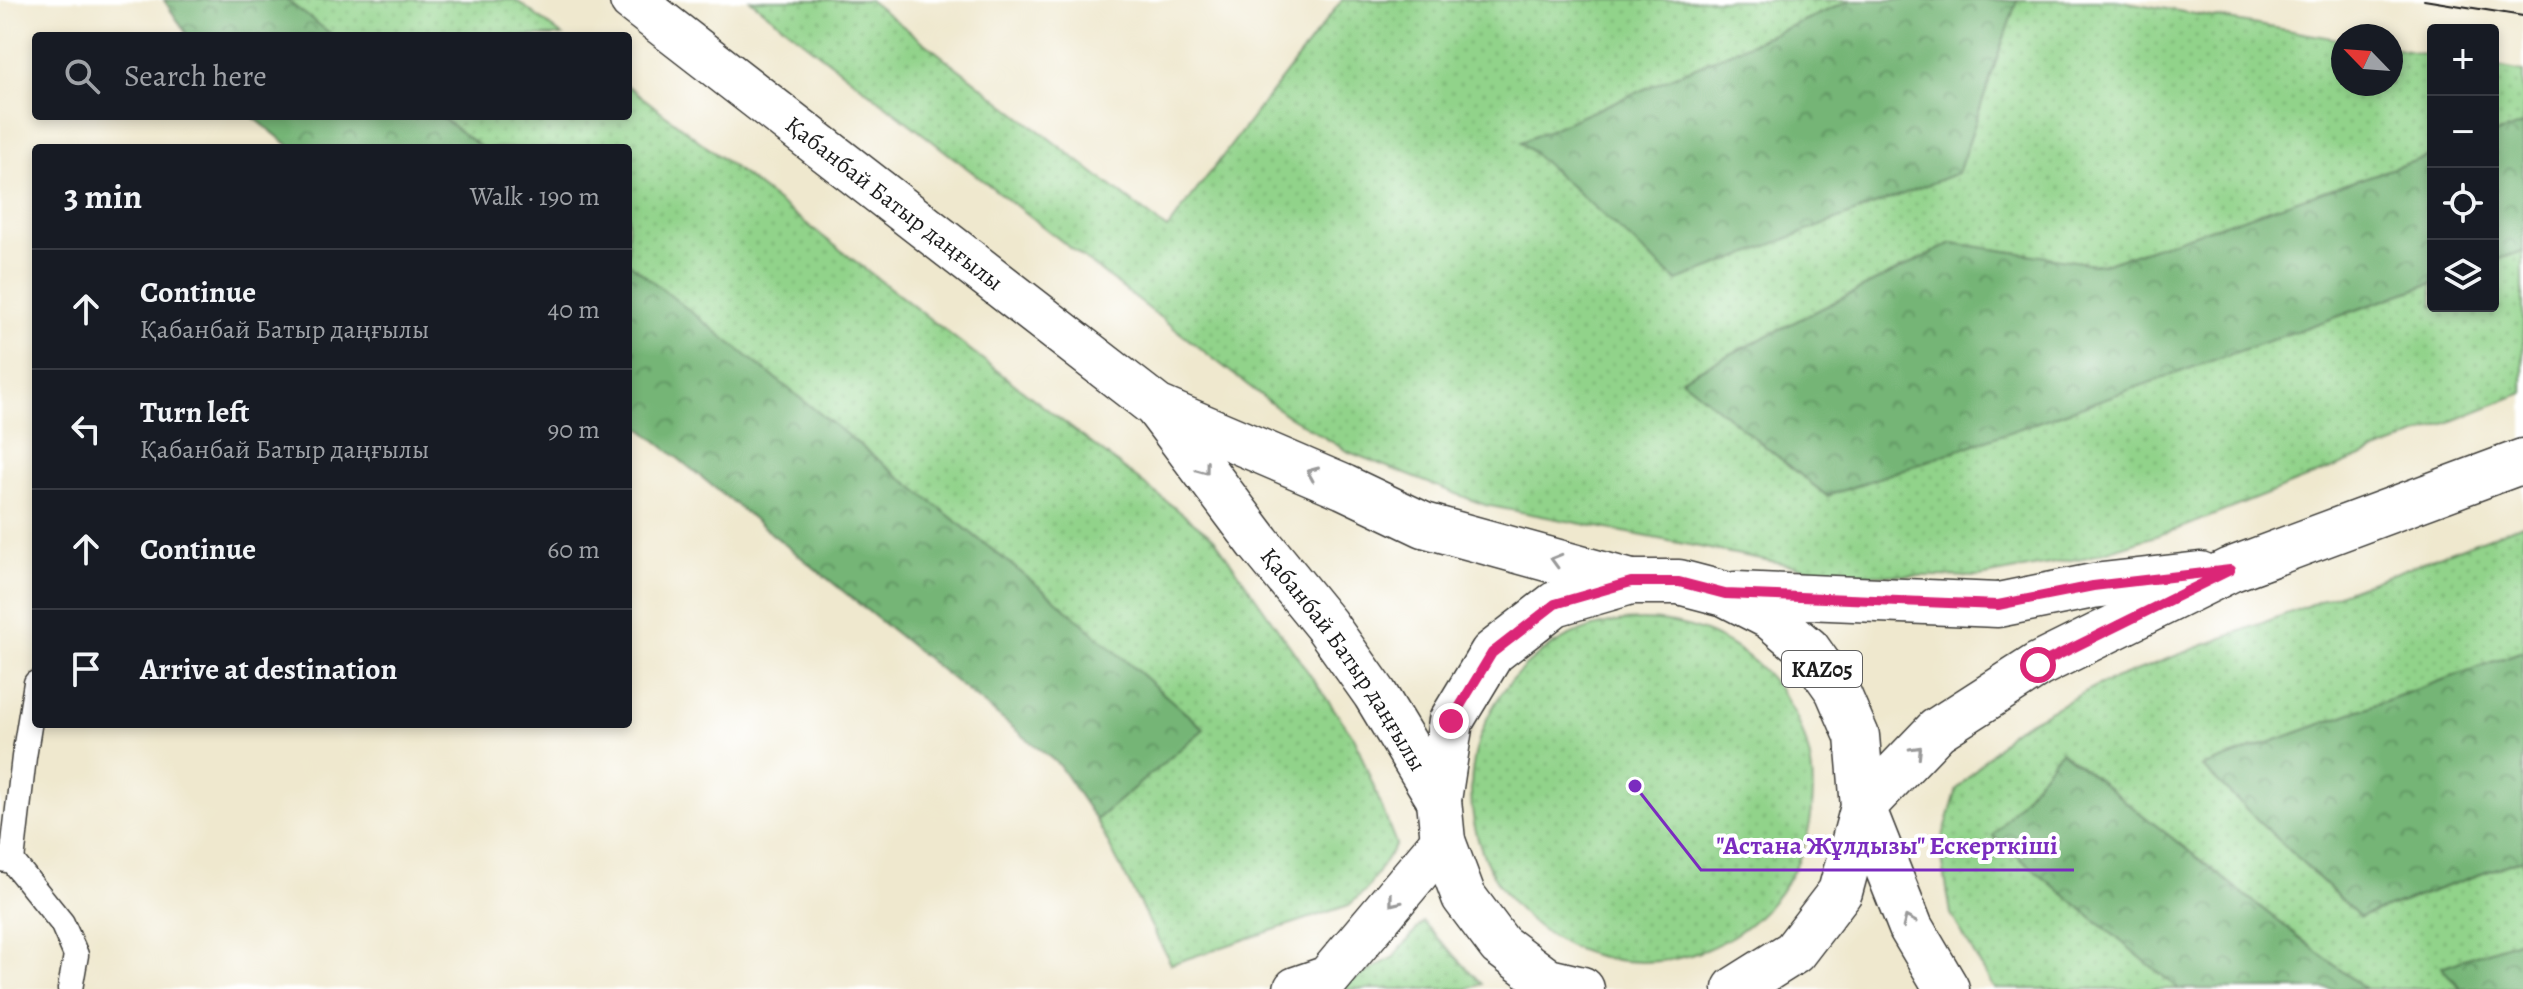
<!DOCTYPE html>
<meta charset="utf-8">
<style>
:root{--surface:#171b24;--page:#20242c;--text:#f1f3f6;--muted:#9ea1a6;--line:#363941}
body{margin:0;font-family:Alegreya,serif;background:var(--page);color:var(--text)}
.controls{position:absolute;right:24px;top:24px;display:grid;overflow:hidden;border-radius:8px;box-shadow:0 4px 12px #0003}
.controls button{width:72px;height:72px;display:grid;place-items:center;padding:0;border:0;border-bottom:2px solid var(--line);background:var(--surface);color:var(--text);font:40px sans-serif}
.compass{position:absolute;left:2331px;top:24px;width:72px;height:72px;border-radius:50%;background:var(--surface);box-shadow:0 4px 12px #0003;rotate:295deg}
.stop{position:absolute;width:24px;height:24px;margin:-18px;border:6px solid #db2777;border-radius:50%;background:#fff}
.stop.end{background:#db2777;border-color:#fff;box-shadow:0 2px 8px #0008}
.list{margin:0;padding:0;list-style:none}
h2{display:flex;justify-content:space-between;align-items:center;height:104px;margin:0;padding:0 32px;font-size:34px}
h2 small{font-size:26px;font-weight:400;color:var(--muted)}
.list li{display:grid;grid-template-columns:52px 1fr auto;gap:24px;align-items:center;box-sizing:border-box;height:120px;padding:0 32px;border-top:2px solid var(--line)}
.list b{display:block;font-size:30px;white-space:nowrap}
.list p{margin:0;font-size:26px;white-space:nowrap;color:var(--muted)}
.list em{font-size:26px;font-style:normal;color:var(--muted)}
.icon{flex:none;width:44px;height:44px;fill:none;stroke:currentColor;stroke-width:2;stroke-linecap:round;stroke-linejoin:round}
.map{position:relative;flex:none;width:2523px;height:989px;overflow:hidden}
.search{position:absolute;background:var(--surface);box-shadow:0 4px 12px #0003;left:32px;top:32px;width:600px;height:88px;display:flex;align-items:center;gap:20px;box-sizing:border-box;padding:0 28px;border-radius:8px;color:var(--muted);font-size:30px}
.panel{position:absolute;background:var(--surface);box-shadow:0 4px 12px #0003;left:32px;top:144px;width:600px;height:584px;border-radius:8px}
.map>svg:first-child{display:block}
.grass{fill:url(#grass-dots);stroke:#567853;stroke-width:2}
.forest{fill:url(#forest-crowns);stroke:#486849;stroke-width:2}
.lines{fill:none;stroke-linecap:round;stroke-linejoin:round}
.lane-casing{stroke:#3c3b37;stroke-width:27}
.secondary-casing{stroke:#3c3b37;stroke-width:47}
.primary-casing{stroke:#3c3b37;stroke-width:47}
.lane{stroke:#fff;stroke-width:24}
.secondary{stroke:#fff;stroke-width:44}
.primary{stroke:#fff;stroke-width:44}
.tram{stroke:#1c1c1c;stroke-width:2}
.oneway{stroke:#999}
.route{stroke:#db2777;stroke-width:10}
.labels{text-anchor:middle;stroke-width:8;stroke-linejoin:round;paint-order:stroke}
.shield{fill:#fff;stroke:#606060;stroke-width:2}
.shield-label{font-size:22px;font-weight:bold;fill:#1c1c1c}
.street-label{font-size:24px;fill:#1c1c1c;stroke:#fff}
.leader{fill:none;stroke:#7b2cbf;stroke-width:3}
.callout-dot{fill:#7b2cbf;stroke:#fff;stroke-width:3}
.callout-label{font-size:26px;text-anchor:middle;font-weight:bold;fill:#7b2cbf;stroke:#fff;stroke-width:8;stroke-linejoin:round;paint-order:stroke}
</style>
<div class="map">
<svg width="2523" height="989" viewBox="0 0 2523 989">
<defs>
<pattern id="grass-dots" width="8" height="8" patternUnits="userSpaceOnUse" patternTransform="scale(2)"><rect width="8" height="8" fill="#91d38a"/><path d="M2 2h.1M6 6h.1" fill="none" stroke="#7cb576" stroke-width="1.8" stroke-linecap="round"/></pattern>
<pattern id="forest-crowns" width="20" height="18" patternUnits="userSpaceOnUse" patternTransform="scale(2)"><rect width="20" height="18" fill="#74b576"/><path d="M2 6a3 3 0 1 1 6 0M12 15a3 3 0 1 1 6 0" fill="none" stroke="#5e9260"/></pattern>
</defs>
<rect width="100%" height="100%" fill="#fff"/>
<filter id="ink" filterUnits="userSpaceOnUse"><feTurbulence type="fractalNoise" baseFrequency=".0125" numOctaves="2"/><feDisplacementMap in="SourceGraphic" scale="16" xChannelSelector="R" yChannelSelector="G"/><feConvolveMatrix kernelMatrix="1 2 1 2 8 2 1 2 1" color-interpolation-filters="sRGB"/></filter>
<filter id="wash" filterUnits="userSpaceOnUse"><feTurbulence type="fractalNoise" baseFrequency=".006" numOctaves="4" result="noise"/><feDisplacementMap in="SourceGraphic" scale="32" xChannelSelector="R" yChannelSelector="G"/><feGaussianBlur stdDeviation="1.8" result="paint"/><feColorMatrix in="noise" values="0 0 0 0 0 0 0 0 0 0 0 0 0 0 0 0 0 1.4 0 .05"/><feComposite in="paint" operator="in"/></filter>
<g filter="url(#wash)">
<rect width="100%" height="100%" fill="#efe8ce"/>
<!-- grass -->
<g class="grass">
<path d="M276,0H516L563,36H322Z"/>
<path d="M750,0H869L1167,229L1342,0H1852L1522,142L1958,173L2017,0H2116L2343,40V84H2391V48L2433,56V155L2101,265L1952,243L1681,379L1827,496L2433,283V306H2493V261L2523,251V393L2184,527L2088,557L1979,577L1837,574L1485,505L1349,452L1285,414Z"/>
<path d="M2493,66L2523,72V125L2493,135Z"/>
<path d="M628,86L1214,538L1355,739L1396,844L1367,889L1349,905L1171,964L1096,820L1204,728L628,276V148H465L424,116H628Z"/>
<path d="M2523,524V651L2202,767L2360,917L2523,859V939L2442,967L2461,989H2365L2061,751L1993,836L2179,989H1994L1951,914L1940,846L1957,789L2012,731L2096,686Z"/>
<circle cx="1642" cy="791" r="171"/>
<path d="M1423,922L1482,984L1468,989H1336L1394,957Z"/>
</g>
<!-- forest -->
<g class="forest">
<path d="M164,0H286L334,36H188Z"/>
<path d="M1852,0H2017L1958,173L1677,281L1521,142Z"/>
<path d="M252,116H440L482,148H292Z"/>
<path d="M2523,125V251L2493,261V135Z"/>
<path d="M2433,155V283L1827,496L1681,379L1952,243L2101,265Z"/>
<path d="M628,262L1056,600L1204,729L1096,820L1058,764L628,418Z"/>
<path d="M2523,651V859L2360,917L2202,767Z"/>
<path d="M2061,751L2365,989H2179L1993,836Z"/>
<path d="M2523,939V989H2461L2441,967Z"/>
</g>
</g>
<g filter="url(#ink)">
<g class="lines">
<!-- lane casing -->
<g class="lane-casing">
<g id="lane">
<path d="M0,859L12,861L24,757L36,683"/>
<path d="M12,861L62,923L76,955L70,989"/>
</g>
</g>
<!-- secondary casing -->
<g class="secondary-casing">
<g id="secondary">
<path id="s1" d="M632,0L1157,407L1344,487L1424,525L1631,582"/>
<path id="s2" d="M1158,409L1259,543L1326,625L1375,694L1439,800"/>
</g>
</g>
<!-- primary casing -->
<g class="primary-casing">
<g id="primary">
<path d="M1736,594L1998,605L2093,586L2200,574"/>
<path d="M1296,989L1328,978L1443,841"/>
<path d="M1582,989L1548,981L1500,945L1464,897L1443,841L1439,800L1451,721L1492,653L1555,604L1631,582H1679L1725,594L1770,617L1808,649L1837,690L1857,736L1863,807L1840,892L1794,952L1735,989"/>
<path d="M1947,989L1911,928L1863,807L1937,730L2038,665L2230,570L2523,461"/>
</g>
</g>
<!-- lane -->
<use href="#lane" class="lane"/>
<!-- secondary -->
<use href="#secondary" class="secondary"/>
<!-- primary -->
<use href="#primary" class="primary"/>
<!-- tram -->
<path class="tram" d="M2424,0L2523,16"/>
</g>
<!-- one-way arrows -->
<defs><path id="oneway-chevron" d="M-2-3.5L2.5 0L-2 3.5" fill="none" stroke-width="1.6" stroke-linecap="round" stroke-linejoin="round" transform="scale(2)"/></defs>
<g class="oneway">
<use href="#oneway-chevron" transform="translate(1204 469) rotate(53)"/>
<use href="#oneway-chevron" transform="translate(1312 473) rotate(-157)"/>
<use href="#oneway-chevron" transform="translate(1556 560) rotate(-164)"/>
<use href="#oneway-chevron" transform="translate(1917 751) rotate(-46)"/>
<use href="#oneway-chevron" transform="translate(1394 901) rotate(129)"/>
<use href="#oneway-chevron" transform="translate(1908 921) rotate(-114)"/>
</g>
</g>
<g class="lines" filter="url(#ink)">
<!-- route -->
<path class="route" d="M1451,721L1492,653L1555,604L1631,582H1679L1725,594L1998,605L2093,586L2230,570L2038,665"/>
</g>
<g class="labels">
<!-- shield labels -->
<rect class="shield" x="1782" y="651" width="80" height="36" rx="6"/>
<g class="shield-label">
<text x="1822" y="677">KАZ05</text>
</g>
<!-- street labels -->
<g class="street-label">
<text dy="8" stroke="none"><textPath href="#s1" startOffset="332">Қабанбай Батыр даңғылы</textPath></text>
<text dy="8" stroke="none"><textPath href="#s2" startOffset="312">Қабанбай Батыр даңғылы</textPath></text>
</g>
</g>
<!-- callouts -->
<path class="leader" d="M1635 786L1701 870H2074"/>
<circle class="callout-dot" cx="1635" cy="786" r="8"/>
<g class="callout-label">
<text x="1887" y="854">"Астана Жұлдызы" Ескерткіші</text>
</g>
</svg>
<div class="controls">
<button>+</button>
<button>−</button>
<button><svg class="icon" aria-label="locate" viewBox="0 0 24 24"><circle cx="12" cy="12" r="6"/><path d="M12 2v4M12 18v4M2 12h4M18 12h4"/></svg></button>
<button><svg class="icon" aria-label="layers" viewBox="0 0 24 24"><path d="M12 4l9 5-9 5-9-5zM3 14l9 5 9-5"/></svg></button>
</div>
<svg class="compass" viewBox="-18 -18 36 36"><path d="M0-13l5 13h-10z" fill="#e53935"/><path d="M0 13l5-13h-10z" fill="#9ea1a6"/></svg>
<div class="stop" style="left:2038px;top:665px"></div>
<div class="stop end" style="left:1451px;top:721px"></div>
<div class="search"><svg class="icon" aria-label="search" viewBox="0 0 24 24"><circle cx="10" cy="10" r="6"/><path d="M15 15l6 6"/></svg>Search here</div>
<section class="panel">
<h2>3 min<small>Walk · 190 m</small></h2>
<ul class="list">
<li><svg class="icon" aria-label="ahead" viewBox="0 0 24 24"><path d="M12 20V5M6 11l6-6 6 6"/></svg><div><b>Continue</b><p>Қабанбай Батыр даңғылы</p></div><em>40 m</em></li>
<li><svg class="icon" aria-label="left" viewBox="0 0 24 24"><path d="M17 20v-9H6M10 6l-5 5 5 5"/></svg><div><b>Turn left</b><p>Қабанбай Батыр даңғылы</p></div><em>90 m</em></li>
<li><svg class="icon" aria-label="ahead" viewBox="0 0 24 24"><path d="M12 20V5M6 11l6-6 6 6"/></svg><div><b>Continue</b></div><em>60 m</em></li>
<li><svg class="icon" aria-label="arrive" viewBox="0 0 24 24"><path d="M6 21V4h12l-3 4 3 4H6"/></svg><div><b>Arrive at destination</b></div></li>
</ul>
</section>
</div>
